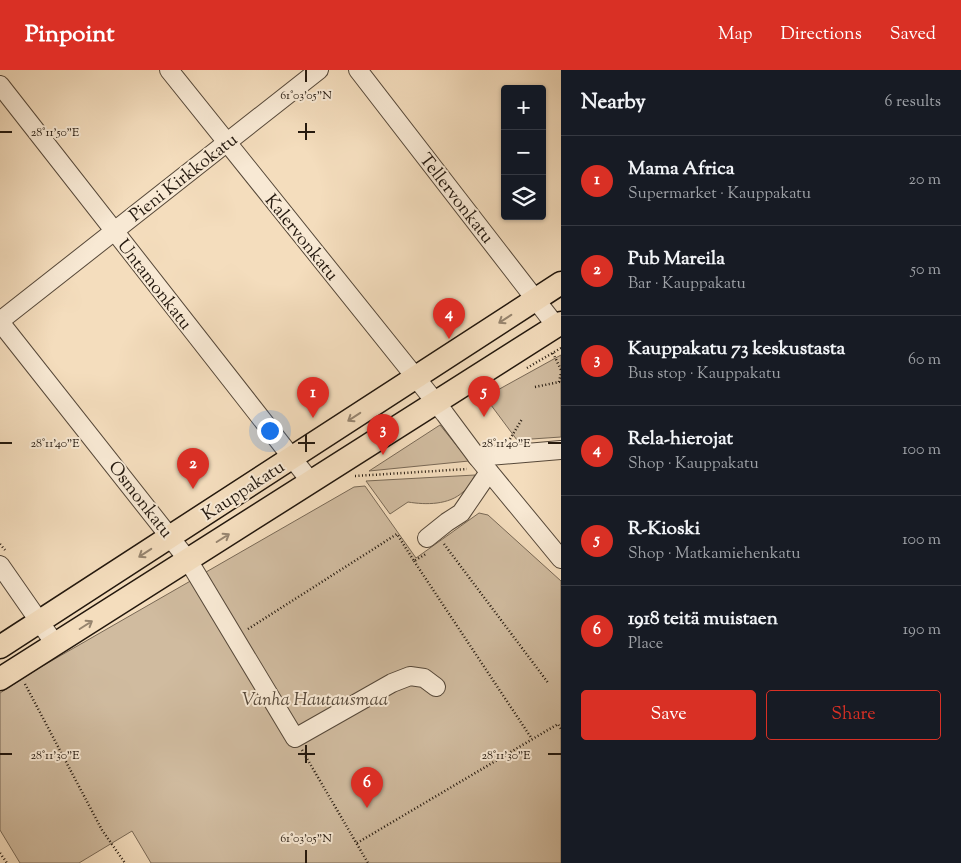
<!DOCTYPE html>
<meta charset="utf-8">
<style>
:root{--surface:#171b24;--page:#242831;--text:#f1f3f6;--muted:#9ea1a6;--line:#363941;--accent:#d93025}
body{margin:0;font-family:"Sorts Mill Goudy",serif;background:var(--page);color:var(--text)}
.controls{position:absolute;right:15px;top:15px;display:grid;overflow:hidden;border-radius:5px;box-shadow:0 1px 4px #0004}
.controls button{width:45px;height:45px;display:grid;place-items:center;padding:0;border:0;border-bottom:1px solid var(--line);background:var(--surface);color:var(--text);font:25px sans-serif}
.you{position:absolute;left:269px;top:360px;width:18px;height:18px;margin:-12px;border:4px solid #fff;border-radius:50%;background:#1a73e8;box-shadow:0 0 0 8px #1a73e833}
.badge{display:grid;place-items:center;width:32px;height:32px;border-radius:50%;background:var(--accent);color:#fff;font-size:16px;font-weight:700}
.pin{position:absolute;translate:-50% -41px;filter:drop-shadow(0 1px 2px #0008)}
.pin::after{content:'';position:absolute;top:26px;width:18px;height:15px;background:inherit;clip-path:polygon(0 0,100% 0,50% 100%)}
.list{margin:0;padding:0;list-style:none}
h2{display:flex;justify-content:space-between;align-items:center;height:65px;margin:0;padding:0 20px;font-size:21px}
h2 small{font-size:16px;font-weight:400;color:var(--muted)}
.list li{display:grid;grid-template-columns:32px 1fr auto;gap:15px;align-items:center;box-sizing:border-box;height:90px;padding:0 20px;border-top:1px solid var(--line)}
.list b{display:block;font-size:19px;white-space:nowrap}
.list p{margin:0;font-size:16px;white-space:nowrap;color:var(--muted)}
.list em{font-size:16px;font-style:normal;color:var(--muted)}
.actions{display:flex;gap:10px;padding:15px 20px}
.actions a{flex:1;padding:11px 0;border:1px solid var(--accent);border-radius:5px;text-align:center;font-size:18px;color:var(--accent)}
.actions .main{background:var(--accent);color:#fff}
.icon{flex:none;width:28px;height:28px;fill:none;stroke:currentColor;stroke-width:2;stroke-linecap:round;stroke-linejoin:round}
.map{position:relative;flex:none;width:561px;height:793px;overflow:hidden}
header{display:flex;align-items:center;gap:30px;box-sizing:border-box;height:70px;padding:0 25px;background:var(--accent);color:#fff}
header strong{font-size:24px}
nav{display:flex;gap:28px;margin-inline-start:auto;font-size:18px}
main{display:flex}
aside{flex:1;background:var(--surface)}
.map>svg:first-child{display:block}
.green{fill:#d0bb9f;stroke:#796956}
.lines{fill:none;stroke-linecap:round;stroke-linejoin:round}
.minor-casing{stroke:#564839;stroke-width:20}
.major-casing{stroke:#22170d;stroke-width:25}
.path{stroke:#22170d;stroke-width:2.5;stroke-dasharray:1 2.5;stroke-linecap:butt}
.minor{stroke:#f8e9d4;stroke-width:18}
.major{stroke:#f4ddbd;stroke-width:22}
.oneway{stroke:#96846e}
.ticks{fill:none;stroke:#22170d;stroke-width:2}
.labels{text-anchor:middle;stroke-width:4;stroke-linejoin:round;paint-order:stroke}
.street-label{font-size:18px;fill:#22170d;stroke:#f8e9d4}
.park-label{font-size:18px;font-style:italic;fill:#564839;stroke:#f8e9d4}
.ticks-label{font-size:12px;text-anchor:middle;fill:#22170d;stroke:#f8e9d4;stroke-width:4;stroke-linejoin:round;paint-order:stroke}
</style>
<header>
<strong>Pinpoint</strong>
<nav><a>Map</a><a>Directions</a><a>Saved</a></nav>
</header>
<main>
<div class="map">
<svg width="561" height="793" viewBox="0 0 561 793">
<rect width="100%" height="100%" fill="#f4ddbd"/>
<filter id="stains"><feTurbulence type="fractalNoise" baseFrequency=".004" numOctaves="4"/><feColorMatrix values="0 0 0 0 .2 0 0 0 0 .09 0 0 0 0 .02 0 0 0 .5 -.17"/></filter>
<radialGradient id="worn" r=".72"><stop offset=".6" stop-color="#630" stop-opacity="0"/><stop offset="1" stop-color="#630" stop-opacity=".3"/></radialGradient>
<!-- green -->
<g class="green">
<path d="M561,285V367L517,370L485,327Z"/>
<path d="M440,355L469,391L369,401Z"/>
<path d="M475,405C472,411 468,418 463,422C449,435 426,435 408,432L390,444L366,411Z"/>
<path d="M365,416L416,488L479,443L488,445L561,511V793H151L132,761L79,793H20L0,760V623L39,598L354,417Z"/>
</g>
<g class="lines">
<!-- minor casing -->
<g class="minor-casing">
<g id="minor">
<path d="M169,0L445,344L477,387L561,489"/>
<path d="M358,0L556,256"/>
<path d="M0,15L311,412"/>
<path d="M0,251L319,0"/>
<path d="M0,252L188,490L295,668L392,613L410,606L424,608L436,617"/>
<path d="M477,387L561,380"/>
<path d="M427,468L447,452L461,443L489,402"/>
<path d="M0,495L55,574"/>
</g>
</g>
<!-- major casing -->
<g class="major-casing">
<g id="major">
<path d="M0,577L561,213"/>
<path d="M0,609L561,253"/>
</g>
</g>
<!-- path -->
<g class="path">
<path d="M553,283L561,300"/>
<path d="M527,298L561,278"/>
<path d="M535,317L559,312L561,303"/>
<path d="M510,369L522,349"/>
<path d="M355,406L467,399"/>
<path d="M0,474L5,480"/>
<path d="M444,474L549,614"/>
<path d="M414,491L532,669"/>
<path d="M248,559L397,464L414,491L426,484"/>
<path d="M25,614L102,760L125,793"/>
<path d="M302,680L368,793"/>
<path d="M357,773L558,654L561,659"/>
<path d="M0,783L7,793"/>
</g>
<!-- minor -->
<use href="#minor" class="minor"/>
<!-- major -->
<use href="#major" class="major"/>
</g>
<!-- one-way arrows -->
<defs><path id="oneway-shaft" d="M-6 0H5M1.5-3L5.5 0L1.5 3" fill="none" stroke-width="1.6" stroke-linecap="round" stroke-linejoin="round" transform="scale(1.25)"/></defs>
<g class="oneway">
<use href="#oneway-shaft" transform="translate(505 249) rotate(147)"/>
<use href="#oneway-shaft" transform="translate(354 347) rotate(147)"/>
<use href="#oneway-shaft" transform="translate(223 468) rotate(-32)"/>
<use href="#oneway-shaft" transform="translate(145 483) rotate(147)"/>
<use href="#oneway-shaft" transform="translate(86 555) rotate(-32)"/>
</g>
<!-- ticks -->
<path class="ticks" d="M306,0V12M306,53V70M0,62H12M298,62H315M306,364V382M0,373H12M298,373H315M548,373H561M306,675V693M0,684H12M298,684H315M548,684H561M306,780V793"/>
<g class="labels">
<!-- street labels -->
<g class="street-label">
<text transform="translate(183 107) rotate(-38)" y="6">Pieni Kirkkokatu</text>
<text transform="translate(457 128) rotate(52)" y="6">Tellervonkatu</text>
<text transform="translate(302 167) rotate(51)" y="6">Kalervonkatu</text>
<text transform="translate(155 214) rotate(52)" y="6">Untamonkatu</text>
<text transform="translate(243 420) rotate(-33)" y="6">Kauppakatu</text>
<text transform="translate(141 429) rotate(52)" y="6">Osmonkatu</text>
</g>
<!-- park labels -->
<g class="park-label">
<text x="315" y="635">Vanha Hautausmaa</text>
</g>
</g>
<g class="ticks-label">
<text x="306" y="29">61°03'05"N</text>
<text x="55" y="66">28°11'50"E</text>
<text x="506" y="377">28°11'40"E</text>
<text x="55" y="377">28°11'40"E</text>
<text x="506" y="689">28°11'30"E</text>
<text x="55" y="689">28°11'30"E</text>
<text x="306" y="772">61°03'05"N</text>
</g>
<rect width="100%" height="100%" filter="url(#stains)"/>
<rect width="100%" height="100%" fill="url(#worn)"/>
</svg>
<div class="controls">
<button>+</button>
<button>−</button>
<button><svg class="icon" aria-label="layers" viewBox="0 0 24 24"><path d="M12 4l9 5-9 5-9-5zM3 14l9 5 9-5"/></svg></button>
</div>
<div class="you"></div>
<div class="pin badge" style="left:313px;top:348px">1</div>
<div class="pin badge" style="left:193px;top:419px">2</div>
<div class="pin badge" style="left:383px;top:385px">3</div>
<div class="pin badge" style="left:449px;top:269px">4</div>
<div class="pin badge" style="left:484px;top:347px">5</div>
<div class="pin badge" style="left:367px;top:738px">6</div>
</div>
<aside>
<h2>Nearby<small>6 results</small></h2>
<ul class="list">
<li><span class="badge">1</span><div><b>Mama Africa</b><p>Supermarket · Kauppakatu</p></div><em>20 m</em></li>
<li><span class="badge">2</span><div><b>Pub Mareila</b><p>Bar · Kauppakatu</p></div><em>50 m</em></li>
<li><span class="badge">3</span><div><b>Kauppakatu 73 keskustasta</b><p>Bus stop · Kauppakatu</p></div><em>60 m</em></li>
<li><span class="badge">4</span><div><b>Rela-hierojat</b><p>Shop · Kauppakatu</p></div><em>100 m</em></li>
<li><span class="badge">5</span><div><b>R-Kioski</b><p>Shop · Matkamiehenkatu</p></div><em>100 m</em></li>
<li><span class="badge">6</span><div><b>1918 teitä muistaen</b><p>Place</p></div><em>190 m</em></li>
</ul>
<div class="actions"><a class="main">Save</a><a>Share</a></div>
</aside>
</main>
